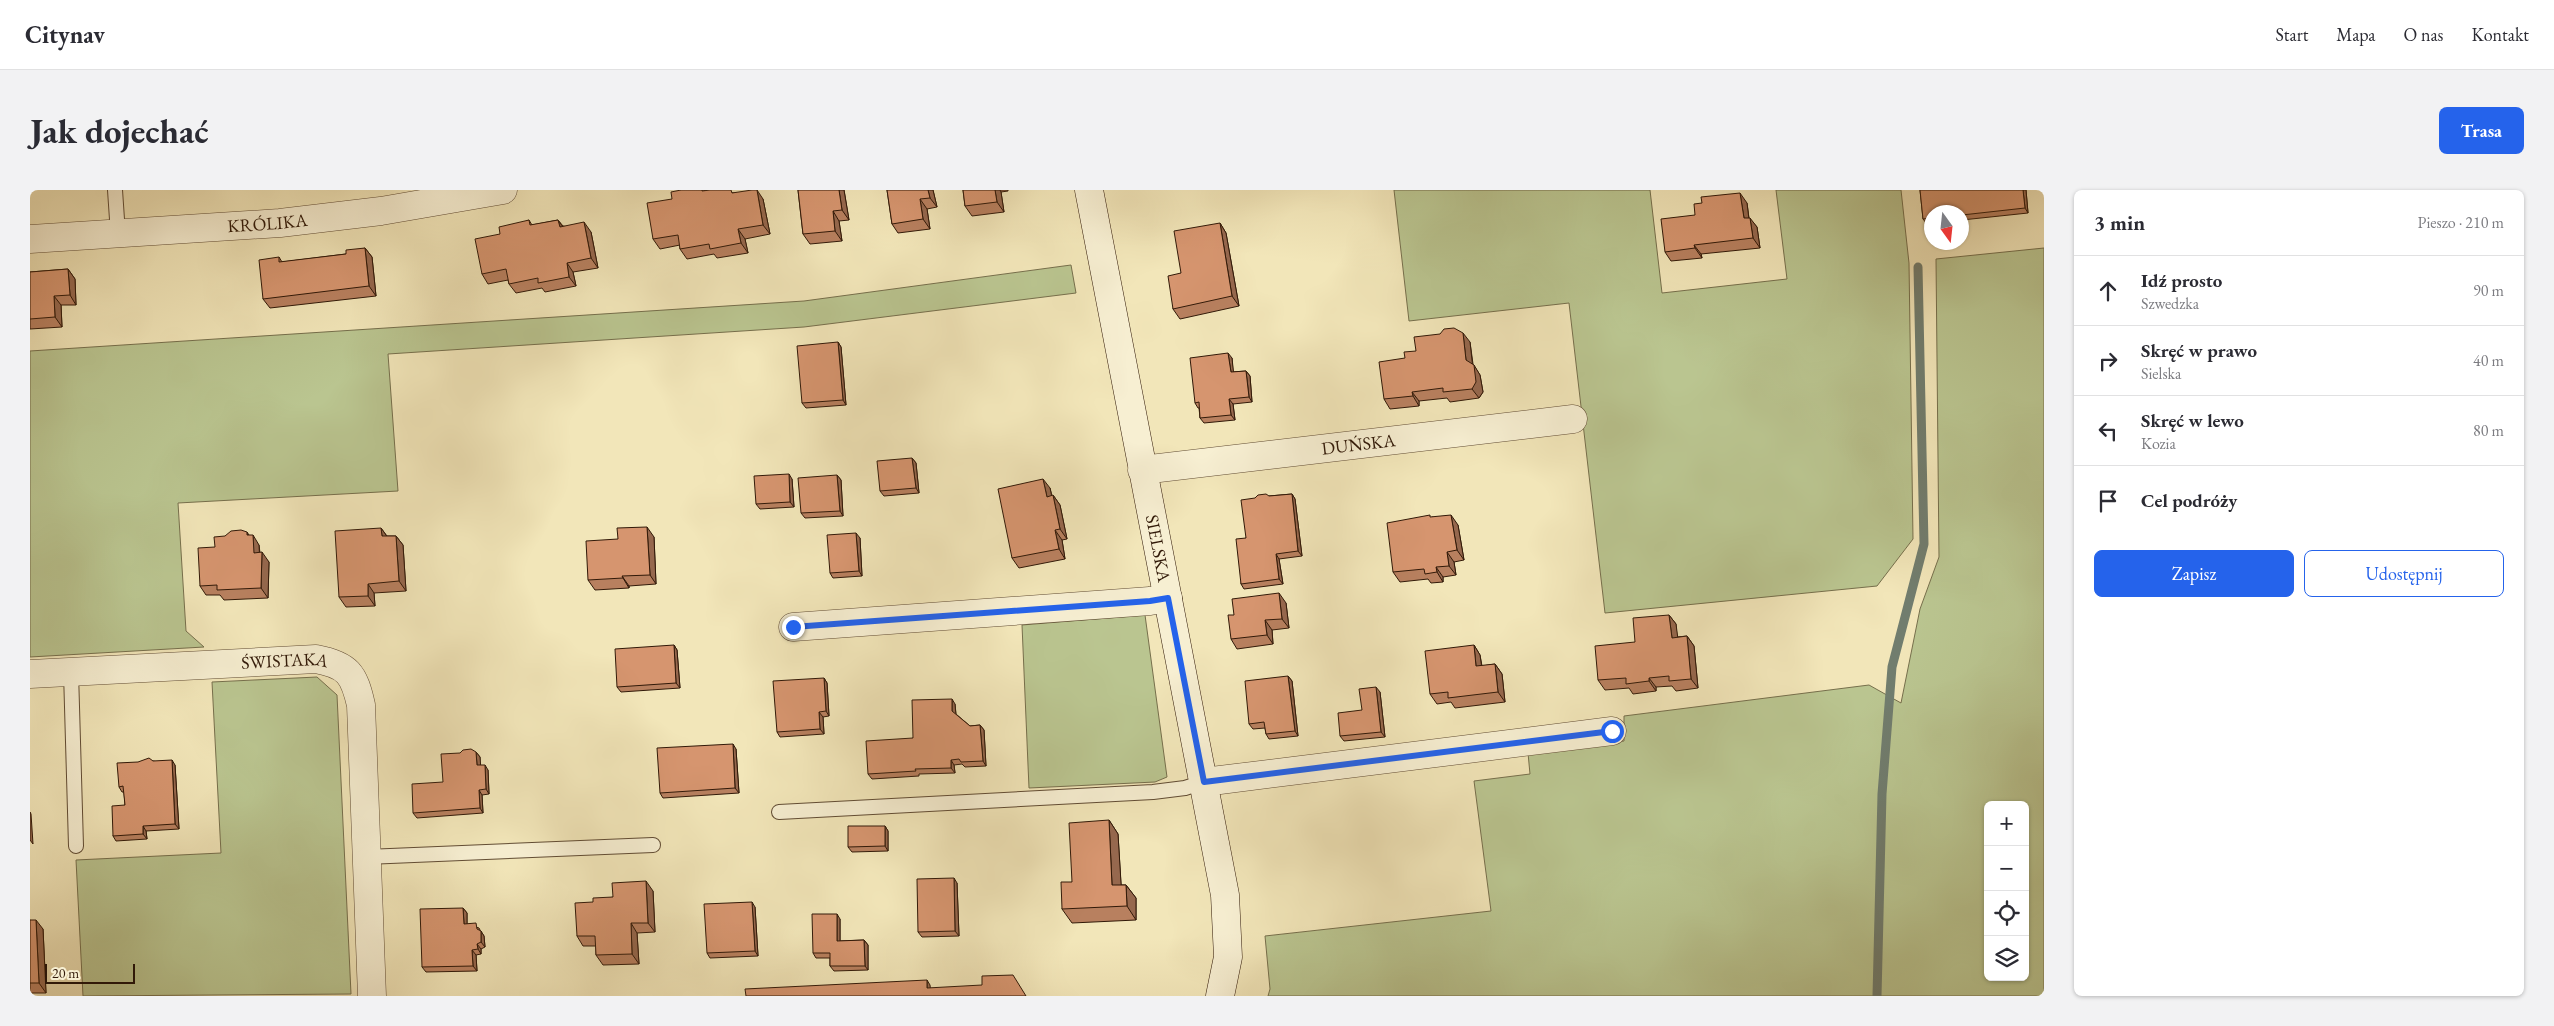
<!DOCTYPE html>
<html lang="pl">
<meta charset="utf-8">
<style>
:root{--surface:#fff;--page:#f2f2f3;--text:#2b2b33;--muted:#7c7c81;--line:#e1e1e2;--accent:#2563eb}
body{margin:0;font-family:"EB Garamond",serif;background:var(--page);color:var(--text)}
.controls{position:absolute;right:15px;bottom:15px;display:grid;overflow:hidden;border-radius:8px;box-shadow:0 1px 4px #0004}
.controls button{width:45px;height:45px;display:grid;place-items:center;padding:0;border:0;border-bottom:1px solid var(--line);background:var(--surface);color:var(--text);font:25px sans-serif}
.compass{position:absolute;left:1894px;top:15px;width:45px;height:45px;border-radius:50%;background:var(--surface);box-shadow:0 1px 4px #0004;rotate:165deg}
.scale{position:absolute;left:15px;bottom:12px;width:90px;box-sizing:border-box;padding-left:5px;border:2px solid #311908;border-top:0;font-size:14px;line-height:18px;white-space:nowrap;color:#311908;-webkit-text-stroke:4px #f7efd2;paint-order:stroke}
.stop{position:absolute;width:15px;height:15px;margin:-11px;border:4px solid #2563eb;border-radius:50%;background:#fff}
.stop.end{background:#2563eb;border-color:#fff;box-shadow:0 1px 5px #0008}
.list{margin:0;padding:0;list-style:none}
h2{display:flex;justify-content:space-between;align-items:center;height:65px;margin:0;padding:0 20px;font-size:21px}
h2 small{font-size:16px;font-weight:400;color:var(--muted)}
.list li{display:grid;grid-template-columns:32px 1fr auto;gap:15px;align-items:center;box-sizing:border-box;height:70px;padding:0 20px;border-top:1px solid var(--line)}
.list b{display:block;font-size:19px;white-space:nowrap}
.list p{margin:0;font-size:16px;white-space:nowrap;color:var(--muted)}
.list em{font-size:16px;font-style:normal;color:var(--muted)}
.actions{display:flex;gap:10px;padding:15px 20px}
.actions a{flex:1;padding:11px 0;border:1px solid var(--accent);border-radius:8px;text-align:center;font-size:18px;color:var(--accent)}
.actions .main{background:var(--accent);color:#fff}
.icon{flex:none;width:28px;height:28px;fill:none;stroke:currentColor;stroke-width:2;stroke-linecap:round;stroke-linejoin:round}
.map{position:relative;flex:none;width:2014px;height:806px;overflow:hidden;border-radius:8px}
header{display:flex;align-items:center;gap:30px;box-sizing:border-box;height:70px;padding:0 25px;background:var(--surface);border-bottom:1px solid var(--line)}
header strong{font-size:24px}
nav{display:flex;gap:28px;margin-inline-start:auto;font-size:18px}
.intro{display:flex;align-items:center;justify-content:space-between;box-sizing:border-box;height:120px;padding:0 30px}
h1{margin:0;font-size:35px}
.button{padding:12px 22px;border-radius:8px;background:var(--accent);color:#fff;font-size:18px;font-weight:700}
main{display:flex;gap:30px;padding:0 30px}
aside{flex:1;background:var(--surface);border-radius:8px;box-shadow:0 1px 4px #0004}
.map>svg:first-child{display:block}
.green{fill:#bac590;stroke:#766f4c;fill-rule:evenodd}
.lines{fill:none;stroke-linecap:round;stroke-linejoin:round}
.stream{stroke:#717d6e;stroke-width:9}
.lane-casing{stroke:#614c34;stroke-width:16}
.street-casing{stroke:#614c34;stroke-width:29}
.secondary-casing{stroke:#311908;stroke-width:29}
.lane{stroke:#f7efd2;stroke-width:14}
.street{stroke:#f7efd2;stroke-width:28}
.secondary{stroke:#f7efd2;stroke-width:28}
.wall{fill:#b8805f;stroke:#311908}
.shaded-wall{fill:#96684e;stroke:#311908}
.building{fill:#d6956f;stroke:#311908}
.route{stroke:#2563eb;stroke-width:6}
.labels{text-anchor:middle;stroke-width:4;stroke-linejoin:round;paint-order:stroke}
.street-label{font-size:18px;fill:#311908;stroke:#f7efd2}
</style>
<header>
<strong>Citynav</strong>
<nav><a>Start</a><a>Mapa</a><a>O nas</a><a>Kontakt</a></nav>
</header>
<div class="intro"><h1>Jak dojechać</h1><a class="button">Trasa</a></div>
<main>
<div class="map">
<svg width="2014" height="806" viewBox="0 0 2014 806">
<rect width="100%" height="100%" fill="#f2e6b9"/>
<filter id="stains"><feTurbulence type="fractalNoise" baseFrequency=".004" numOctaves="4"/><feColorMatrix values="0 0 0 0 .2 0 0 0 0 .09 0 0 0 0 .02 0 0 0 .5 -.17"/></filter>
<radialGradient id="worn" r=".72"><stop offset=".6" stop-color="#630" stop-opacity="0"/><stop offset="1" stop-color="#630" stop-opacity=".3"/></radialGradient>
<!-- green -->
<g class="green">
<path d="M1364,0H1620L1632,103L1757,89L1746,0H1871L1879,73L1883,349L1847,396L1575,423L1539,113L1379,131Z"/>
<path d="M2014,58V806H1238L1240,799L1235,746L1461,721L1444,591L1500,584L1498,563L1594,551V526L1839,495L1871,513L1890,419L1909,367L1906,69ZM1958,615H1995V787H1958Z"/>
<path d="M1041,75L1046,103L774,137L358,164L368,301L148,313L156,441L174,457L0,467V161L774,111Z"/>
<path d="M1115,425L1137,587L1125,592L999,598L992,435Z"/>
<path d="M287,487L307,505L321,804L53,806L46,670L191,663L182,492Z"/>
</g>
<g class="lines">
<!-- stream -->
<path class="stream" d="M1847,806L1852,604L1862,477L1894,354L1888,77"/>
<!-- lane casing -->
<g class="lane-casing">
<g id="lane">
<path d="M85,0L88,44"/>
<path d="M41,482L46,656"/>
<path d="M749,622L1123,602L1155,598L1174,592"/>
<path d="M336,667L623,655"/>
</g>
</g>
<!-- street casing -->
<g class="street-casing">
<g id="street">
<path id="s1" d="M0,49L250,33L351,21L473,0"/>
<path id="s2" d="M1112,280L1543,229"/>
<path d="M763,437L1120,411L1138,408"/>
<path id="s3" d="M0,484L286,469C318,475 324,484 331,515L342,806"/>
<path d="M1174,592L1582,541"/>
</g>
</g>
<!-- secondary casing -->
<g class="secondary-casing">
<g id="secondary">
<path id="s4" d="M1059,0L1195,705L1198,767L1190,806"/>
</g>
</g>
<!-- lane -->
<use href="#lane" class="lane"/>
<!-- street -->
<use href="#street" class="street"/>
<!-- secondary -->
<use href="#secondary" class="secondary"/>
</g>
<!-- wall -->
<g class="wall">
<path d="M651,0H674L675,1L705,3L733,9L740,44L715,49L718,63L687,68L684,64L657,69L650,59V55L630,59L623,49L642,9Z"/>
<path d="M768,0H814L819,30L809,31L812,51L780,54L773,44Z"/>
<path d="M857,0H903L907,17L897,19L900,39L868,43L862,34Z"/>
<path d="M933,0H978V1L971,2L974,22L942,26L935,16Z"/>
<path d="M1890,0H1996L1998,23L1932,30V22H1902V34H1897L1893,29Z"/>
<path d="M1717,13L1719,28L1727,37L1730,58L1671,64L1672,68L1641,71L1635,62Z"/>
<path d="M499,30L502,35L528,30L533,36L561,42L568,78L543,82L546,96L515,102L512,98L486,103L479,94L478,90L458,94L452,84L470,44Z"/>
<path d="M1190,33L1196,43L1209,116L1150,129L1143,119L1151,83Z"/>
<path d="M335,58L342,67L346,106L240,118L233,109L249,67L252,72L316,64Z"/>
<path d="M38,79L45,89L46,115H31L32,137L0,139V82Z"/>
<path d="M808,152L811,157L816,215L776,218L772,213Z"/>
<path d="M1440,152L1443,174L1450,185L1453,202L1449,208L1420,212L1417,208L1389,211V216L1360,219L1354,209Z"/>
<path d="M1202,168L1203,182L1216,181L1220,186L1222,212L1203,214L1205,230L1174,233L1170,228L1169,218H1168L1165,213Z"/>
<path d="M882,268L886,273L889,303L854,306L850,301Z"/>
<path d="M807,285L811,290L813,326L775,328L771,323Z"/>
<path d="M762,289L764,317L730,319L726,314Z"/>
<path d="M1020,298L1022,306L1023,305L1030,315L1037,349L1032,350L1035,369L989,378L982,368Z"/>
<path d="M1262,304L1265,309L1272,366L1249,369L1253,394L1214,399L1211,394L1216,348L1239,306Z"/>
<path d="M1402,327L1428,335L1434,370L1424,372L1426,385L1413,387V392L1401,393L1398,389L1370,392L1363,382Z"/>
<path d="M351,338L357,346H366L373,355L376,401L344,403L345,416L316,417L309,407Z"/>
<path d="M219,345L229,355L230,363L239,372L238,408L194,410L190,405H176L170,396L185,357Z"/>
<path d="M624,347L626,394L599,396V398L565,400L558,390Z"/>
<path d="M830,348L832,386L803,388L800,383Z"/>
<path d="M1256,413L1259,438L1242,440L1243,454L1207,459L1201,449Z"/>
<path d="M1639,425L1646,434L1647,447L1657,446L1664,456L1668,498L1646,501L1642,496L1626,497V501L1603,504L1599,498L1575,500L1568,490L1605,452Z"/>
<path d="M644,455L647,460L650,498L591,502L587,497Z"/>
<path d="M1444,455L1450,465L1452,476L1465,474L1472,484L1475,512L1425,518L1421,512L1407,514L1400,504Z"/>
<path d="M1258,486L1262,491L1268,546L1239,549L1236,544L1235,538L1223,539L1219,534Z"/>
<path d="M794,488L797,493L799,526L793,527L794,544L750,547L747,542Z"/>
<path d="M1350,502L1355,547L1314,551L1310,546L1332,520Z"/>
<path d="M925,514L926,524L940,536L950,535L954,540L956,576L935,577L932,574L924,575L925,583L889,584V586L842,589L838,584Z"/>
<path d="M706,559L709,603L633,608L630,603Z"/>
<path d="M446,562L450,567V575L458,580L459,604L452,605L453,623L387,628L383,623Z"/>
<path d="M123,571L145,575L149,639L116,641L117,649L86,651L83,646L95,615L94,602H92L89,597Z"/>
<path d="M1079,630L1088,644L1091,695H1096L1106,708V730L1042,733L1032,719L1042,692Z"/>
<path d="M855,636L858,641V661L822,662L818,657Z"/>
<path d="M927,693L929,746L892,747L888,742Z"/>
<path d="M623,701L625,742L607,743L609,774L573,775L566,765V756H553L547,746L563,712L583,707Z"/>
<path d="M725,717L728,766L680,768L677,763Z"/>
<path d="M433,718L437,723V734L449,738L450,740L454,746L455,757L451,759V764L446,765L447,781L396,782L392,777Z"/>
<path d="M810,729V751L834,750L838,755V780L804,781L800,776V768H786L783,763Z"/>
<path d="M0,730L13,739L16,803H0Z"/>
</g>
<!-- shaded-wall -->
<g class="shaded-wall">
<path d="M727,0L733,9L740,44L733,35Z"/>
<path d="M809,0H814L819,30L812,20Z"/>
<path d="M898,0H903L907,17L900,8Z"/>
<path d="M965,0H970L971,2L974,22L967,12Z"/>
<path d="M1993,0H1996L1998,23L1995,18Z"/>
<path d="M1710,3L1717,13L1720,38L1714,28Z"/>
<path d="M890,9L897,19L900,39L893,29Z"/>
<path d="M803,21L809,31L812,51L805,41Z"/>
<path d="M1720,28L1727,37L1730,58L1723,48Z"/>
<path d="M528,30L535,40L530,37Z"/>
<path d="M554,32L561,42L568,78L561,68Z"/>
<path d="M1190,33L1196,43L1209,116L1202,106Z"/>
<path d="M708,39L715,49L718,63L711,53Z"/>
<path d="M1664,55L1671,64L1672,68L1665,58Z"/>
<path d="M335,58L342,67L346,106L339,96Z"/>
<path d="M537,73L543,82L546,96L539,87Z"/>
<path d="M38,79L45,89L46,115L40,105Z"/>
<path d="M24,106L31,115L32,137L25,127Z"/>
<path d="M1433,143L1440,152L1443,179L1436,170Z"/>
<path d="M808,152L811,157L816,215L813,210Z"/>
<path d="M1198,163L1202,168L1204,187L1201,182Z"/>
<path d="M1444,175L1450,185L1453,202L1449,208L1442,199Z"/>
<path d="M1216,181L1220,186L1222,212L1219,207Z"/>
<path d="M1382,202L1389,211V216L1383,206Z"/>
<path d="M1199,209L1203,214L1205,230L1201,225Z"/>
<path d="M882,268L886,273L889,303L886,298Z"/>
<path d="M759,284L762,289L764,317L760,312Z"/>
<path d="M807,285L811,290L813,326L810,321Z"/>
<path d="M1013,289L1020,298L1024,317L1017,307Z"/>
<path d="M1262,304L1265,309L1272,366L1268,361Z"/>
<path d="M1023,305L1030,315L1037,349L1030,339Z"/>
<path d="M1421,325L1428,335L1434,370L1427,360Z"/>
<path d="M617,337L624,347L626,394L620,385Z"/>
<path d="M351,338L358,348L352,346Z"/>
<path d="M1025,340L1032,350L1035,369L1029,359Z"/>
<path d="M217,342L223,351V345L229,355L230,373L224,363L217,345Z"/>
<path d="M826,343L830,348L832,386L829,381Z"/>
<path d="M366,346L373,355L376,401L369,391Z"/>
<path d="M232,362L239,372L238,408L231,398Z"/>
<path d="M1417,362L1424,372L1426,385L1419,376Z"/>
<path d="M1246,364L1249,369L1253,394L1249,389Z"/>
<path d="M1406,377L1413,387V392L1407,382Z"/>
<path d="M592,386L599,396V398L593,388Z"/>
<path d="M338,394L344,403L345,416L338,406Z"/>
<path d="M1249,403L1256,413L1259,438L1252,429Z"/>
<path d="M1639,425L1646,434L1649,457L1642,448Z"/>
<path d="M1235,430L1242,440L1243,454L1237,445Z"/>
<path d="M1657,446L1664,456L1668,498L1661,489Z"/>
<path d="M644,455L647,460L650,498L646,493Z"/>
<path d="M1444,455L1450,465L1453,486L1446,476Z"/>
<path d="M1465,474L1472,484L1475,512L1468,502Z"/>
<path d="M1258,486L1262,491L1268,546L1265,541Z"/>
<path d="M794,488L797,493L799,526L796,521Z"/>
<path d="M1619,488L1626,497V501L1619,491Z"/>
<path d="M1346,497L1350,502L1355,547L1351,542Z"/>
<path d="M922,509L925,514L926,526L922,521Z"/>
<path d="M789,522L793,527L794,544L790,539Z"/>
<path d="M950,535L954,540L956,576L953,571Z"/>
<path d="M703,554L706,559L709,603L705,598Z"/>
<path d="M446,562L450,567L451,580L447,575Z"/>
<path d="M142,570L145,575L149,639L145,634Z"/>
<path d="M921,570L924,575L925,583L921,578Z"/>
<path d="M455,575L458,580L459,604L456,599Z"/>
<path d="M449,600L452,605L453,623L450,618Z"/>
<path d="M0,622L1,624L3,654L0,650Z"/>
<path d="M1079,630L1088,644L1092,709L1082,695Z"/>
<path d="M113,636L116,641L117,649L113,644Z"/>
<path d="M855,636L858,641V661L855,656Z"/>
<path d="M924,688L927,693L929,746L925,741Z"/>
<path d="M616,691L623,701L625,742L618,733Z"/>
<path d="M1096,695L1106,708V730L1097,716Z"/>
<path d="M722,712L725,717L728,766L725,761Z"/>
<path d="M433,718L437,723V739L434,734Z"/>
<path d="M807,724L810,729V756L807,751Z"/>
<path d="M6,730L13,739L16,803L9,793Z"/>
<path d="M601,733L607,743L609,774L602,764Z"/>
<path d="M451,741L454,746L455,757L451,752Z"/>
<path d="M834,750L838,755V780L835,776Z"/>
<path d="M447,754L451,759V764L448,759Z"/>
<path d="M442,760L446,765L447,781L443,776Z"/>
<path d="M897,790L900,795L901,803L897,798Z"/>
</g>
<!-- building -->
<g class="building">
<path d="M651,0H672V1L680,0H701L702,3L722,0H727L733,35L708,39L711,53L680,59L679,54L650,59L648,45L623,49L617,13L642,9L641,2Z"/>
<path d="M768,0H809L812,20L803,21L805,41L773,44Z"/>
<path d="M857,0H898L900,8L890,9L893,29L862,34Z"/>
<path d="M933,0H965L967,12L935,16Z"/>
<path d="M1890,0H1993L1995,18L1932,25V22H1902V28L1893,29Z"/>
<path d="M1710,3L1714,28H1720L1723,48L1664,55L1665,58L1635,62L1631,29L1665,25L1664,14L1672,13L1671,7Z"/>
<path d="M499,30L500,35L528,30L530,37L554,32L561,68L537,73L539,87L508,93V88L479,94L476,79L452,84L445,49L470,44L469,37Z"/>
<path d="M1190,33L1202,106L1143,119L1138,86L1151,83L1144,41Z"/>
<path d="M335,58L339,96L233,109L229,70L249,67V72L316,64V60Z"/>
<path d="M38,79L40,105L24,106L25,127L0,129V82Z"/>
<path d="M1424,138L1433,143L1436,170L1444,175L1446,192L1442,199L1413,202V198L1382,202L1383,206L1354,209L1349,172L1375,168L1374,162L1386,161L1384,147L1410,144L1414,139Z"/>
<path d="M808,152L813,210L772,213L767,156Z"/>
<path d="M1198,163L1201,182L1216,181L1219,207L1199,209L1201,225L1170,228L1169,212L1165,213L1160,168Z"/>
<path d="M882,268L886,298L850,301L847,271Z"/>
<path d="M759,284L760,312L726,314L724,286Z"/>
<path d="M807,285L810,321L771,323L768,288Z"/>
<path d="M1013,289L1017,307L1023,305L1030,339L1025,340L1029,359L982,368L968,299Z"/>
<path d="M1236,304L1239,306L1262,304L1268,361L1246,364L1249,389L1211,394L1206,349L1216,348L1211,310L1225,308L1228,305Z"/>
<path d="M1400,325V327L1421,325L1427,360L1417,362L1419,376L1406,377L1407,382L1395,384L1394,379L1363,382L1357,333Z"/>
<path d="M617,337L620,385L592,386L593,388L558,390L556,351L588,349L587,338Z"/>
<path d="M351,338L352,346H366L369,391L338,394V406L309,407L305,341Z"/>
<path d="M211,340L217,342V345H223L224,363L232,362L231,398L187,400V395L170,396L168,358L185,357L184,347L195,346L201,341Z"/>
<path d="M826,343L829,381L800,383L797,345Z"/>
<path d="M1249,403L1252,429L1235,430L1237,445L1201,449L1198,425H1204L1202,409Z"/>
<path d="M1639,425L1642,448L1657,446L1661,489L1639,491V486L1619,488V491L1596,494V488L1568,490L1565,456L1605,452L1603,428Z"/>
<path d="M644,455L646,493L587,497L585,459Z"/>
<path d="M1444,455L1446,476L1465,474L1468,502L1418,508V502L1400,504L1395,461Z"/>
<path d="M1258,486L1265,541L1236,544L1234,532L1219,534L1215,491Z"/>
<path d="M794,488L796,521L789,522L790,539L747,542L743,491Z"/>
<path d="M1346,497L1351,542L1310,546L1308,523L1332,520L1329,499Z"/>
<path d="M922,509V521L940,536L950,535L953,571L931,572L929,569L921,570V578L885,579L886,581L838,584L836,551L883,548L882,510Z"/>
<path d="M703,554L705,598L630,603L627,558Z"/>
<path d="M441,559L446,562L447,575H455L456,599L449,600L450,618L383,623L382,594L413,592L411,564L430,563L433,560Z"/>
<path d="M119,568L123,571L142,570L145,634L113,636V644L83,646L82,616L95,615L93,596L89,597L87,573L108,572Z"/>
<path d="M1079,630L1082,695H1096L1097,716L1032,719L1031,692H1042L1039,633Z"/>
<path d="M818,636H855V656L818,657Z"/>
<path d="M924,688L925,741L888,742L887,689Z"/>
<path d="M616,691L618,733H601L602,764L566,765L565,746H547L545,713L563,712V708L583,707L582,693Z"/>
<path d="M722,712L725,761L677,763L674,714Z"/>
<path d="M433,718L434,734L446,733L447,739L451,741V752L447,754L448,759L442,760L443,776L392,777L390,719Z"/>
<path d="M782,724H807V751L834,750L835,776H800V763H783Z"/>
<path d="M0,730H6L9,793H0Z"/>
<path d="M983,785L996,806H716L715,799L897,790V798L952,795V786Z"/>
</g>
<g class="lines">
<!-- route -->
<path class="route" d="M763,437L1120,411L1138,408L1174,592L1582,541"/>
</g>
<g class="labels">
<!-- street labels -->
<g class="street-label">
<text dy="6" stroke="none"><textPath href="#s1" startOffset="238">KRÓLIKA</textPath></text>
<text dy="6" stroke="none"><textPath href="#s2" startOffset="218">DUŃSKA</textPath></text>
<text dy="6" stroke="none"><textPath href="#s4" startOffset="365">SIELSKA</textPath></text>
<text dy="6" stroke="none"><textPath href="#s3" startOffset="255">ŚWISTAKA</textPath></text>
</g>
</g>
<rect width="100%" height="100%" filter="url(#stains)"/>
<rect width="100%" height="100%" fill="url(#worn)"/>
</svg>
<div class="controls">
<button>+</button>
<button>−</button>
<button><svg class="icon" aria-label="locate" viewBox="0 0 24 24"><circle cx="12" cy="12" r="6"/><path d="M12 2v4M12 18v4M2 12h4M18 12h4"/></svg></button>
<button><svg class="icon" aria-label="layers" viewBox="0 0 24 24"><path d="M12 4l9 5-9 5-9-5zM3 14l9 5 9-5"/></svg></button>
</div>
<svg class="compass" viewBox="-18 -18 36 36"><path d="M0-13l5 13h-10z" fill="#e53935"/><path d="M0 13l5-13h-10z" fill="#7c7c81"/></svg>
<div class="scale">20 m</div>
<div class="stop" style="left:1582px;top:541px"></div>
<div class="stop end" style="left:763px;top:437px"></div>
</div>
<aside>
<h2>3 min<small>Pieszo · 210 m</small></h2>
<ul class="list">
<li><svg class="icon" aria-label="ahead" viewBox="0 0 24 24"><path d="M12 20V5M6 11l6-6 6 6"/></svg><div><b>Idź prosto</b><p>Szwedzka</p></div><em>90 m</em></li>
<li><svg class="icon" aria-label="right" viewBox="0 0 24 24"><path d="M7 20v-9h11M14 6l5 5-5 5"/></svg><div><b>Skręć w prawo</b><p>Sielska</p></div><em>40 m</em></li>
<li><svg class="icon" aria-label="left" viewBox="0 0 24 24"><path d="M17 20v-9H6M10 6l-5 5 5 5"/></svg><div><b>Skręć w lewo</b><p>Kozia</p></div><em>80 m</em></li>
<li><svg class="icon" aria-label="arrive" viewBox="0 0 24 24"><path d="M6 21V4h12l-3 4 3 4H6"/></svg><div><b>Cel podróży</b></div></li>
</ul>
<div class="actions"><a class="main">Zapisz</a><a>Udostępnij</a></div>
</aside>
</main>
